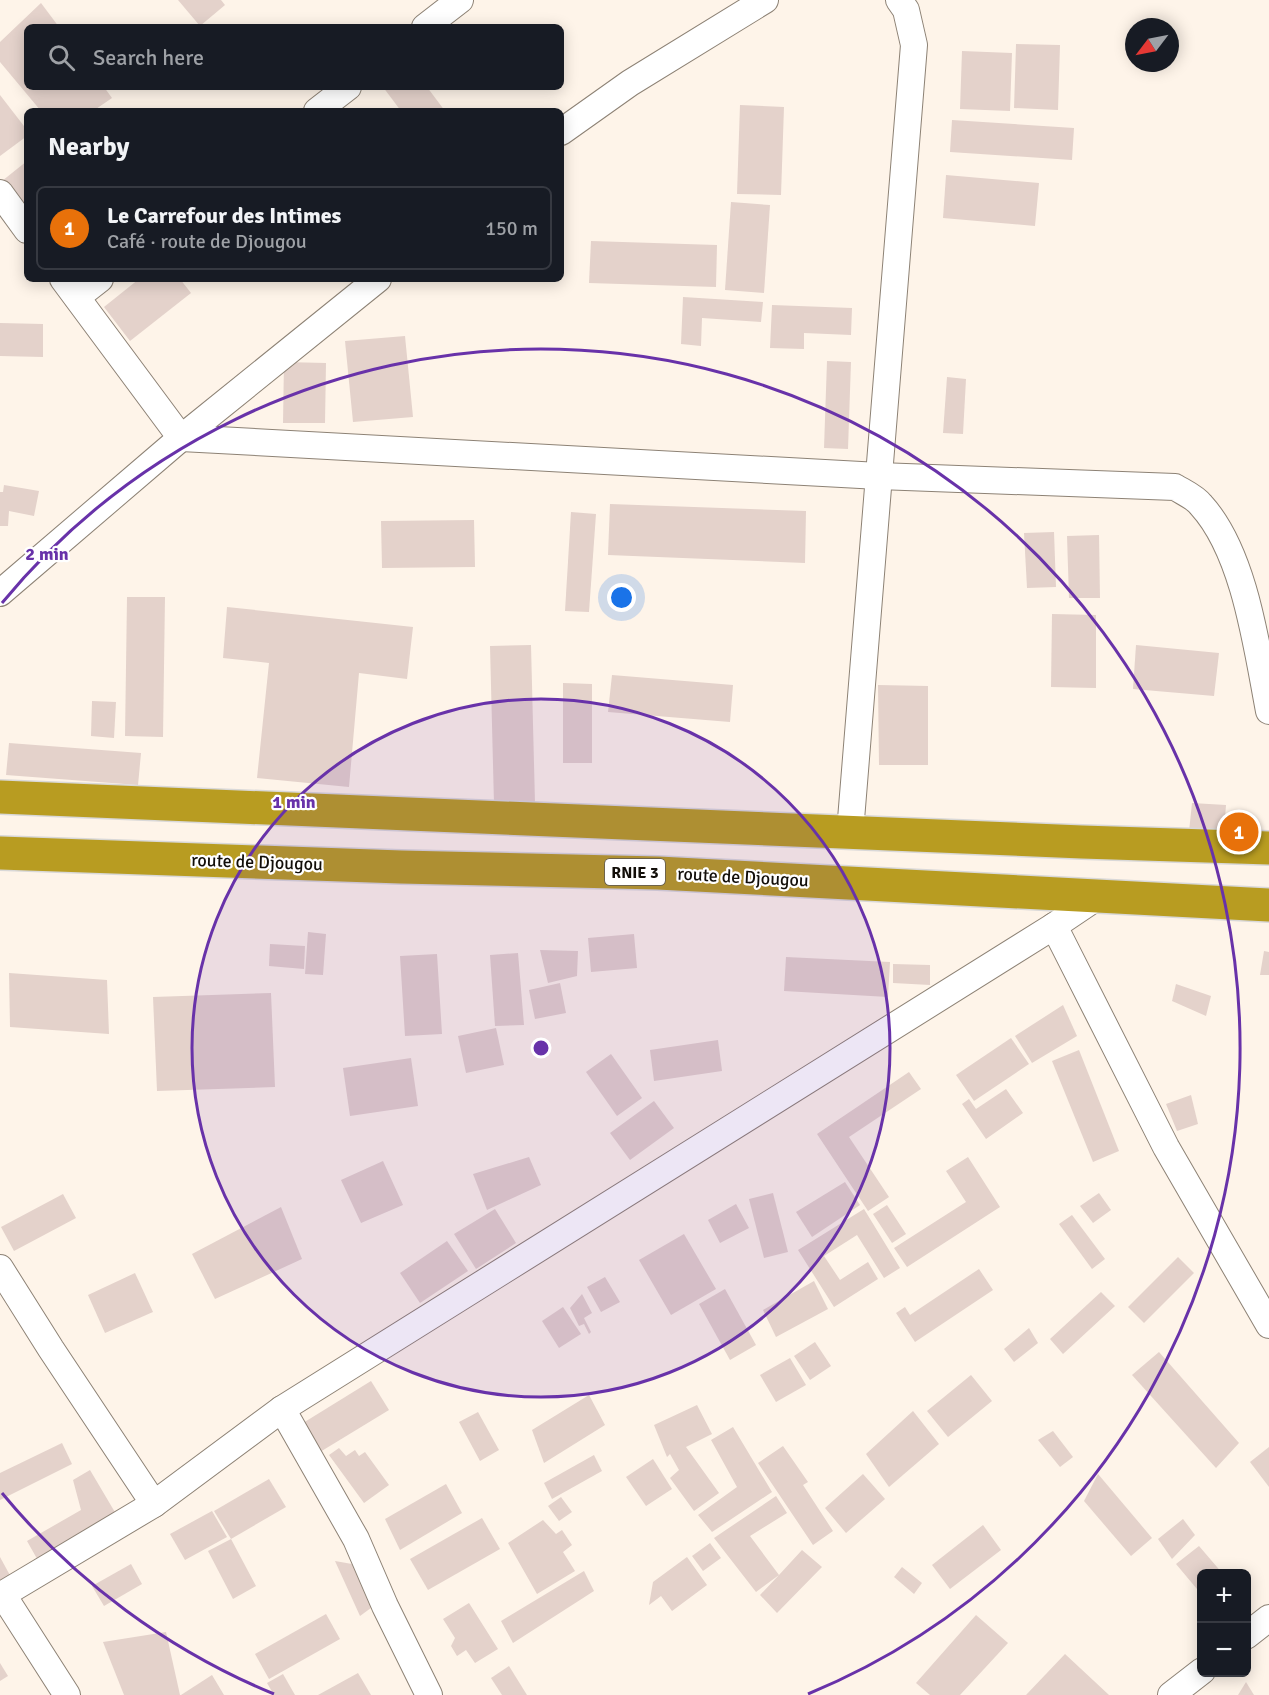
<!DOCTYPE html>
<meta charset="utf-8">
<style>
:root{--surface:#171b24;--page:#242831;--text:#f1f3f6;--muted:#9ea1a6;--line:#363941;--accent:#0f766e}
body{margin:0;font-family:Signika,sans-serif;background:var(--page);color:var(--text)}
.controls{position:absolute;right:18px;bottom:18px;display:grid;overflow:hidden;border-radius:9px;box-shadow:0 3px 15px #0003}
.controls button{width:54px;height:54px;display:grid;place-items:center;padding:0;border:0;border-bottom:2px solid var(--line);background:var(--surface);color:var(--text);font:30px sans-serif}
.compass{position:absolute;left:1125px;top:18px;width:54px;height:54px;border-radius:50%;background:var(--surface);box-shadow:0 3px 15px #0003;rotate:238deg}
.you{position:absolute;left:622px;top:598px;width:21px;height:21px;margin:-15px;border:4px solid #fff;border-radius:50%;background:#1a73e8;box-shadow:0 0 0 9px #1a73e833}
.badge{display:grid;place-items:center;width:39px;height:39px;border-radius:50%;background:var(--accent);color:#fff;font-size:20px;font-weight:700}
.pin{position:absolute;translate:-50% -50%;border:3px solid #fff;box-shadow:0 2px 6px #0006}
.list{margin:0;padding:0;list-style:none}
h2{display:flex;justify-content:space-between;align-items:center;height:78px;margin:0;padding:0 24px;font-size:26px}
h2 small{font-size:20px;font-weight:400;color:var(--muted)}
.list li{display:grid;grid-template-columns:39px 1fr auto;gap:18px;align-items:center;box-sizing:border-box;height:84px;margin:0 12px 12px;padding:0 12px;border:2px solid var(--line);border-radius:9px}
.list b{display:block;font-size:22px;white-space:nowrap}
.list p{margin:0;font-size:20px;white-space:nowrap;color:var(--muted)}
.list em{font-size:20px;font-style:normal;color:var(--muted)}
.icon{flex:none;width:33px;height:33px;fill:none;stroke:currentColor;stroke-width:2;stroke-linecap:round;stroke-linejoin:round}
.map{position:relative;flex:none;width:1269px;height:1695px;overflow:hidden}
.search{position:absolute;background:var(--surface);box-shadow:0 3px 15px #0003;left:24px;top:24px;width:540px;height:66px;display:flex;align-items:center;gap:15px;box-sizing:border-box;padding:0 21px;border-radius:9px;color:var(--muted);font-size:22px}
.panel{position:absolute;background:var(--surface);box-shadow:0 3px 15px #0003;left:24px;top:108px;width:540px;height:174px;border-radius:9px}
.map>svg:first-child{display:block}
.building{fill:#e4d2cb}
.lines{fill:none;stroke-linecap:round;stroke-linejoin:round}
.street-casing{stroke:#8d8275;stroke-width:28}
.highway-casing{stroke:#d9d8d8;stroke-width:36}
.street{stroke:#fff;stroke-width:26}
.highway{stroke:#b89c21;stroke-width:33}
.ring{fill:none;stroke:#6832a9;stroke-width:3}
.labels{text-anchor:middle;stroke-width:4.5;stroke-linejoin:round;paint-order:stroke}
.shield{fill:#fff;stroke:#595653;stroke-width:1.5}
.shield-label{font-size:16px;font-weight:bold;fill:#120e09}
.street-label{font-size:18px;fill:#120e09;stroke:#fff}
.centre{fill:#6832a9;stroke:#fff;stroke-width:3}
.ring-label{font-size:18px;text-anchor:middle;font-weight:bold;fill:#6832a9;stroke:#fff;stroke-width:4.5;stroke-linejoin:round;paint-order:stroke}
</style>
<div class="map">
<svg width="1269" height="1695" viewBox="0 0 1269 1695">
<rect width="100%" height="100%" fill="#fef4e9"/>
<!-- building -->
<g class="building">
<path d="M178,0H221L225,5L200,26Z"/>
<path d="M41,3L59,27H27V87H104L112,98L93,111H41L0,62V42Z"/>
<path d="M1016,44L1060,45L1058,110L1014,108Z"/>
<path d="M962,51L1012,53L1010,111L960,109Z"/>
<path d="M383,87H427L445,111H401Z"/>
<path d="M0,95L27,130V136L0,156Z"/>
<path d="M740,105L784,107L781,195L737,194Z"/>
<path d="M952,120L1074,128L1072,160L950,152Z"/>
<path d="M27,161V213L2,181Z"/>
<path d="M946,175L1039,183L1035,226L943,218Z"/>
<path d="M731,202L770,205L764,293L725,290Z"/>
<path d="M591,241L717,245L716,287L589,283Z"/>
<path d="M139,279H180L191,293L130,341L104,307Z"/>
<path d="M683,297L763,302L761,322L702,318L701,346L681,344Z"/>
<path d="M772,305L852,308L851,335L804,333V349L770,348Z"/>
<path d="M0,323L43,324V357L0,356Z"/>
<path d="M405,336L413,417L353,422L345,341Z"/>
<path d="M827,361L851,362L848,449L824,448Z"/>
<path d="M284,362L326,363L325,423H283Z"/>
<path d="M947,377L966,379L963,434L943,433Z"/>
<path d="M4,485L39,491L34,516L9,511L8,526H0V492H3Z"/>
<path d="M610,504L806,511L805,563L608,555Z"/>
<path d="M571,512L596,514L589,612L565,611Z"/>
<path d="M474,520L475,567L382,568L381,521Z"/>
<path d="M1054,532L1056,587L1027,588L1024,533Z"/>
<path d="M1099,535L1100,598H1069L1067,536Z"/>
<path d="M127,597H165L163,737L125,736Z"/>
<path d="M227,607L413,627L407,679L359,673L349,787L257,778L269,663L223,658Z"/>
<path d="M1052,614L1096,615V688L1051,687Z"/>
<path d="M531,645L535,803L494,804L490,646Z"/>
<path d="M1136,645L1219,653L1214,696L1133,689Z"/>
<path d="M612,675L733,685L730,722L608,712Z"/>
<path d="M563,683L592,684V763H563Z"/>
<path d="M878,685L928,686V765H879Z"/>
<path d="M92,701L116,702L114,738L91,736Z"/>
<path d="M9,743L141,753L138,785L6,775Z"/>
<path d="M1192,803L1226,805L1223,844L1188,841Z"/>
<path d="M308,932L326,934L323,975L305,974Z"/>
<path d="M634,934L637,968L591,972L588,938Z"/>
<path d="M270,944L305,946L304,969L269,966Z"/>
<path d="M540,950L578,951L577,976L548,983Z"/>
<path d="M1264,951L1269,952V975H1260Z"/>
<path d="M518,953L524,1025L495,1026L490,955Z"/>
<path d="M437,954L442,1034L405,1036L400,956Z"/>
<path d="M786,957L890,962L888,997L784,991Z"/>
<path d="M893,964L930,965V985L893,983Z"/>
<path d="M9,973L107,980L109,1034L10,1027Z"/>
<path d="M560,983L566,1013L535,1019L529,990Z"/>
<path d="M1176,984L1211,996L1206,1016L1172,1001Z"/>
<path d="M271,993L275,1087L157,1091L153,997Z"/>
<path d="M1063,1005L1077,1036L1032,1063L1015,1036Z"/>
<path d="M496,1028L504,1065L466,1073L458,1036Z"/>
<path d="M1011,1038L1029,1064L974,1101L956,1075Z"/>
<path d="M718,1040L722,1071L654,1081L650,1050Z"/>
<path d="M1079,1050L1119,1151L1093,1162L1052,1061Z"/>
<path d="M611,1054L642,1098L617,1116L586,1072Z"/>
<path d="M411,1058L418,1106L350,1116L343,1068Z"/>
<path d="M909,1072L921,1089L849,1137L889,1197L868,1211L817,1134Z"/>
<path d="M1006,1089L1023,1113L986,1139L962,1104L969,1099L976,1109Z"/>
<path d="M1191,1095L1198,1124L1177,1131L1166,1104Z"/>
<path d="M654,1101L674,1128L630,1160L610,1133Z"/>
<path d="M529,1157L541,1185L487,1210L473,1174Z"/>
<path d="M968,1157L1000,1207L907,1267L894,1248L966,1202L946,1171Z"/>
<path d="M383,1161L403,1205L361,1223L341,1180Z"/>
<path d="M845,1182L860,1205L812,1237L796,1212Z"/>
<path d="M773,1193L788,1252L764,1258L749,1199Z"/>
<path d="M1099,1193L1111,1210L1093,1223L1080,1206Z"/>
<path d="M63,1194L76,1218L14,1251L1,1227Z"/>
<path d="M736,1204L749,1228L720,1243L708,1220Z"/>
<path d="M887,1205L906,1234L892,1243L873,1214Z"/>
<path d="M281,1207L302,1259L215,1299L192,1254Z"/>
<path d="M495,1209L516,1243L476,1269L454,1234Z"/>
<path d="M864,1209L900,1268L884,1278L857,1235L824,1256L840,1280L868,1262L878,1279L834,1307L798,1250Z"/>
<path d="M1072,1215L1105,1259L1092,1269L1059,1224Z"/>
<path d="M684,1234L716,1289L671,1315L639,1260Z"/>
<path d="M447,1241L468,1271L420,1303L400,1273Z"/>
<path d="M1178,1257L1194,1273L1144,1323L1128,1307Z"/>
<path d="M979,1269L993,1290L915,1342L896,1313L905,1307L910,1315Z"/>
<path d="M135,1273L153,1312L105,1333L88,1295Z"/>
<path d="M605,1277L620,1302L601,1312L587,1287Z"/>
<path d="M814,1281L828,1309L776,1337L763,1310Z"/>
<path d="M725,1289L756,1345L730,1360L699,1304Z"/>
<path d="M1101,1292L1115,1306L1063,1354L1050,1339Z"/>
<path d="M582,1294L592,1313L584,1318L591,1332L589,1334L584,1324L579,1326L570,1308Z"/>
<path d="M563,1307L581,1334L559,1348L542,1321Z"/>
<path d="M1029,1328L1038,1343L1014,1362L1004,1349Z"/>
<path d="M815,1342L831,1366L810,1380L794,1356Z"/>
<path d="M1159,1352L1239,1443L1216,1468L1132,1375Z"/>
<path d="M790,1358L806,1385L776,1402L760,1375Z"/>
<path d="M971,1375L992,1401L948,1437L927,1411Z"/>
<path d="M371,1381L389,1410L320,1452L303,1423Z"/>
<path d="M589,1395L605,1425L544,1463L532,1430Z"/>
<path d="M697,1405L712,1434L686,1447L719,1493L694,1511L670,1478L679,1470L670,1454L667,1457L654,1425Z"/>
<path d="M913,1411L939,1444L889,1487L866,1454Z"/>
<path d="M478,1412L499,1450L480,1461L459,1422Z"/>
<path d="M733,1427L772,1492L712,1532L698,1515L737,1487L711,1440Z"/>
<path d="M1053,1431L1073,1457L1060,1467L1038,1440Z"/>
<path d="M62,1443L72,1464L0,1500V1473Z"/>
<path d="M783,1446L808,1482L803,1485L833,1531L813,1545L758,1463Z"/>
<path d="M1269,1447V1487L1250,1462Z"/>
<path d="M339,1448L346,1456L355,1450L359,1456L365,1452L389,1485L364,1503L329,1455Z"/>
<path d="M594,1455L602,1471L552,1499L544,1483Z"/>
<path d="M653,1459L672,1489L646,1506L626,1477Z"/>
<path d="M90,1470L119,1519L40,1564L27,1541L81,1510L73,1480Z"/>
<path d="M863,1474L885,1499L846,1533L825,1508Z"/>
<path d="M1098,1474L1152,1538L1131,1556L1084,1501Z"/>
<path d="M269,1479L286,1507L231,1539L214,1511Z"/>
<path d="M446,1484L462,1513L400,1550L385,1519Z"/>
<path d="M776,1496L787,1513L750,1536L779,1575L802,1550L822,1567L777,1613L760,1595L779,1575L756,1592L714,1538Z"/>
<path d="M561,1497L572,1512L559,1521L548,1506Z"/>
<path d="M212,1511L227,1537L185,1560L170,1534Z"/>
<path d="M482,1518L500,1549L428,1590L410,1559Z"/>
<path d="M1183,1519L1195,1535L1172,1559L1158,1539Z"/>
<path d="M543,1520L556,1534L562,1530L572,1545L563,1552L575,1571L537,1594L508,1543Z"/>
<path d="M983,1525L1001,1550L950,1589L932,1565Z"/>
<path d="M231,1539L256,1586L233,1599L208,1551Z"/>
<path d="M710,1543L721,1558L703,1571L692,1556Z"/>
<path d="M1199,1546L1223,1574H1202V1595L1176,1564Z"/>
<path d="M0,1557L12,1579L0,1585Z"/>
<path d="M687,1557L707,1585L672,1611L661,1596L649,1605L653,1582Z"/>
<path d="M335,1561L352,1564L375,1605L360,1616Z"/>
<path d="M131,1564L142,1584L104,1606L92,1586Z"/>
<path d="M902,1567L922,1583L914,1594L894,1577Z"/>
<path d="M584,1571L594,1591L513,1643L501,1621Z"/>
<path d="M469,1603L498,1649L475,1663L466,1650L457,1656L451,1646L455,1638L443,1619Z"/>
<path d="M326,1614L340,1639L269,1679L255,1654Z"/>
<path d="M976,1615L1008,1643L960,1695H930L916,1683Z"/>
<path d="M166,1632L180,1695H124L103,1642Z"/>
<path d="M1065,1654L1109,1695H1026Z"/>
<path d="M0,1663L8,1676L0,1681Z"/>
<path d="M509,1666L527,1695H502L491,1678Z"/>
<path d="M358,1673L371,1695H318Z"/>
<path d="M283,1674L295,1695H274L267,1683Z"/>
<path d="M212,1675L224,1695H181Z"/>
<path d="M1246,1682L1254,1695H1238Z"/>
</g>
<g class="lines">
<!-- street casing -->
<g class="street-casing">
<g id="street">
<path d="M425,27L460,0"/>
<path d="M317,111L348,87"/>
<path d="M561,132L630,83L765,0"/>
<path d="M0,193L27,230"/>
<path d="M63,279L181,438L879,476L1175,487C1183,492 1195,497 1201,505C1245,553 1257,649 1269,711"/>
<path d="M77,297L100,279"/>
<path d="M0,593L181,438L378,279"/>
<path d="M850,832L914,45L906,10L899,0"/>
<path d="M1054,926L1166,1147L1269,1325"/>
<path d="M0,1268L51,1349L154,1504"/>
<path d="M282,1409L356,1539L385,1606L429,1695"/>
<path d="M3,1595L67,1695"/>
<path d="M0,1596L154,1504L282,1409L1054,926L1097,897"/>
<path d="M1246,1636L1269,1618"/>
<path d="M1171,1695L1202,1671"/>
</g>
</g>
<!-- highway casing -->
<g class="highway-casing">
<g id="highway">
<path d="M0,797L1082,842L1269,848"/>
<path d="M0,853L401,867L658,873L1269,905"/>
</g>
</g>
<!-- street -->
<use href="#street" class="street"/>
<!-- highway -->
<use href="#highway" class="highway"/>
</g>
<!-- distance rings -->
<circle cx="541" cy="1048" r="349" fill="#6832a9" fill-opacity=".12"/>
<g class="ring">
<circle cx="541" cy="1048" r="349"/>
<path d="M274 1694A699 699 0 0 1 2 1493M2 603A699 699 0 1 1 808 1694"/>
</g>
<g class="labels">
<!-- shield labels -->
<rect class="shield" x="605" y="859" width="60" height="26" rx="4.5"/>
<g class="shield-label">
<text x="635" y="878">RNIE 3</text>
</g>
<!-- street labels -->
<g class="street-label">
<text transform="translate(257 862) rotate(2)" y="6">route de Djougou</text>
<text transform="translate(743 877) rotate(3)" y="6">route de Djougou</text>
</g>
</g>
<circle cx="541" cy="1048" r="9" class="centre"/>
<g class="ring-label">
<text x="47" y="560">2 min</text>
<text x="294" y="808">1 min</text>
</g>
</svg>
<div class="controls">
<button>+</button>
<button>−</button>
</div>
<svg class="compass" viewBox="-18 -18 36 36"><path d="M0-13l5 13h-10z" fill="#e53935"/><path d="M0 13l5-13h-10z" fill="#9ea1a6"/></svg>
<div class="you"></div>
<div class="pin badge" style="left:1239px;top:832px;background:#e8710a">1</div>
<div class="search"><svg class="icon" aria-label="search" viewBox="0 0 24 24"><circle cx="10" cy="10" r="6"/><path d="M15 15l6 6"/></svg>Search here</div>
<section class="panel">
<h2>Nearby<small></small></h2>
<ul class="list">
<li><span class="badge" style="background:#e8710a">1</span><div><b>Le Carrefour des Intimes</b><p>Café · route de Djougou</p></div><em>150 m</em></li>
</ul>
</section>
</div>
